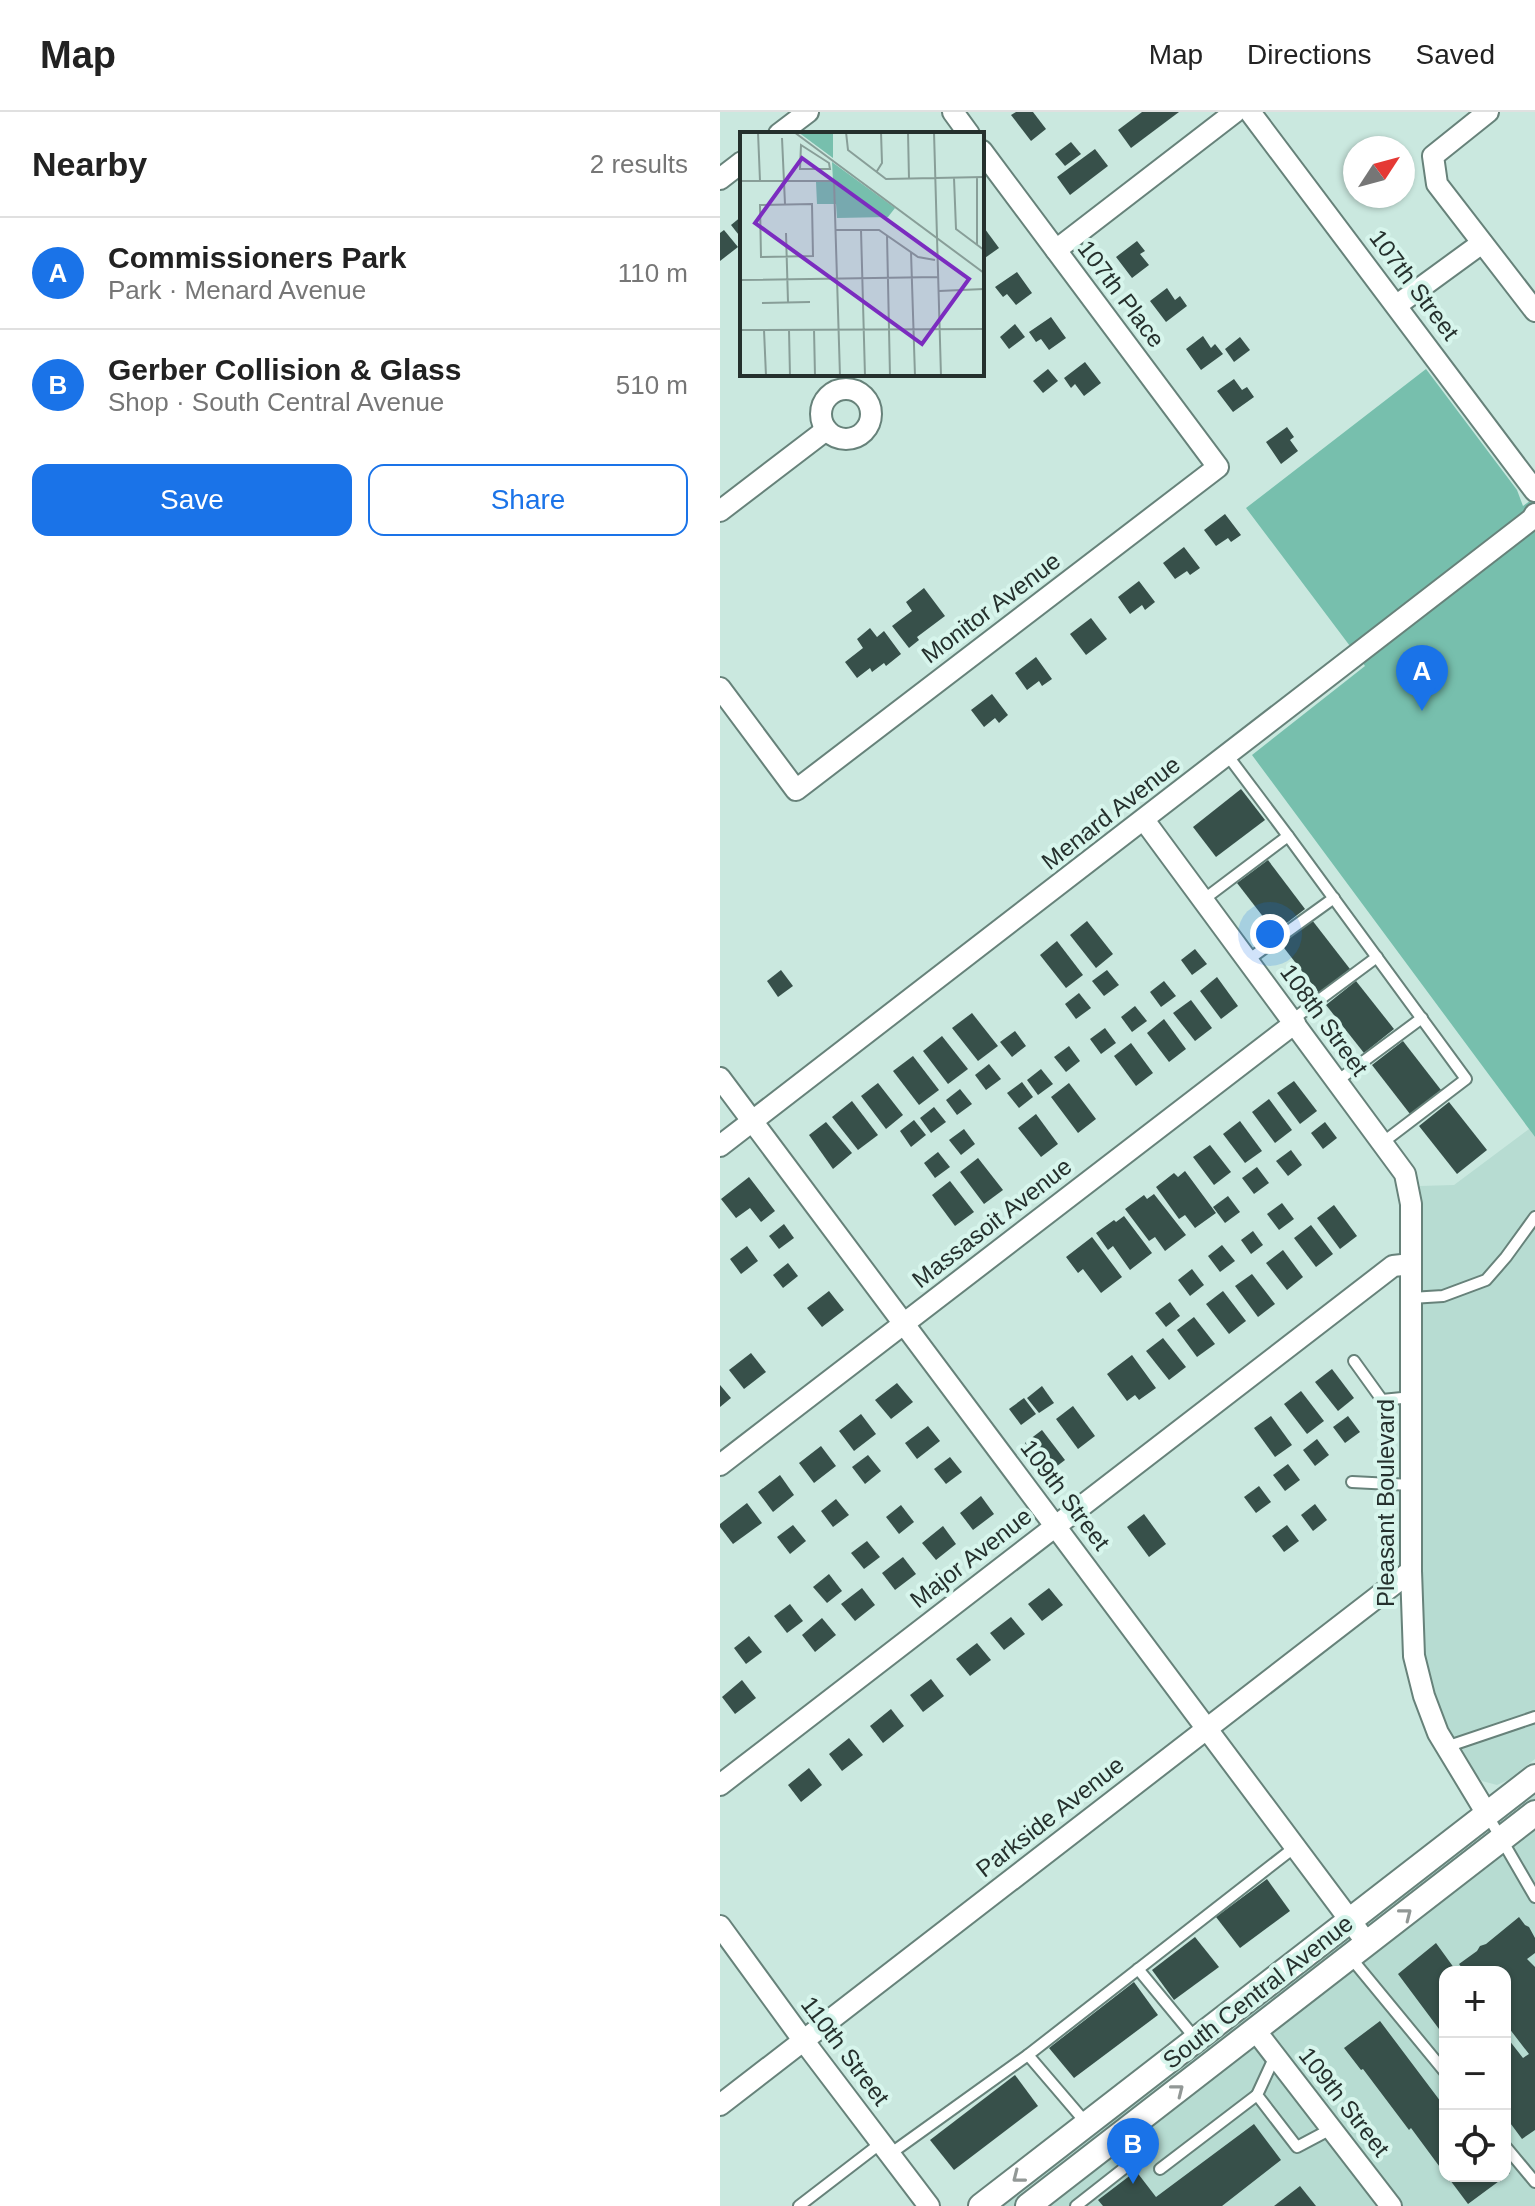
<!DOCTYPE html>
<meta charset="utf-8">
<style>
:root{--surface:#fff;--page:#f6f6f6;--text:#222;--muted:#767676;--line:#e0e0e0;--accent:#1a73e8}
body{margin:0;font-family:Helvetica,sans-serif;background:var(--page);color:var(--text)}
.controls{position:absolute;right:24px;bottom:24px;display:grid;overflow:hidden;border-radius:16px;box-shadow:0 2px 6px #0004}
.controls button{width:72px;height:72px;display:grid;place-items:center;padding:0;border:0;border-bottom:2px solid var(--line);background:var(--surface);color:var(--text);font:40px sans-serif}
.compass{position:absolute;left:623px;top:24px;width:72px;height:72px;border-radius:50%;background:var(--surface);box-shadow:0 2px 6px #0004;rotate:54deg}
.you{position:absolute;left:550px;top:822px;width:28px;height:28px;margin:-20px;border:6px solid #fff;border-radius:50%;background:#1a73e8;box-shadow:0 0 0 12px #1a73e833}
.badge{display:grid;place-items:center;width:52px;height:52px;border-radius:50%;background:var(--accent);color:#fff;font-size:26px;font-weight:700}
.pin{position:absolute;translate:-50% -66px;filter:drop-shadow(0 2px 4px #0008)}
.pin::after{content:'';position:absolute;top:42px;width:28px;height:24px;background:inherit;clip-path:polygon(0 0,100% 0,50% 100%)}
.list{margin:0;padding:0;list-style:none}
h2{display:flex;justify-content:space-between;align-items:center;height:104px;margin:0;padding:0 32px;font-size:34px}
h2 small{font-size:26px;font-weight:400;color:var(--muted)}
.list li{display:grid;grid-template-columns:52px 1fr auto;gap:24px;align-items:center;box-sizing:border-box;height:112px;padding:0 32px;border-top:2px solid var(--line)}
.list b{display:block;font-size:30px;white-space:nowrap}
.list p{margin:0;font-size:26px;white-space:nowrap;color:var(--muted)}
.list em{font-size:26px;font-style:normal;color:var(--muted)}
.actions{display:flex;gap:16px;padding:24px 32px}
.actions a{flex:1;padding:18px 0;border:2px solid var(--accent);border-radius:16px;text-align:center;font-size:28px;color:var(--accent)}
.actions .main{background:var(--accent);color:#fff}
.icon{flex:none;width:44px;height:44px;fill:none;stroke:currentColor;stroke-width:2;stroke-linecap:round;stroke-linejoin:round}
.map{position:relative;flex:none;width:815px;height:2094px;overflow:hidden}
header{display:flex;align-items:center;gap:48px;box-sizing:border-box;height:112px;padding:0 40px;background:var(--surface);border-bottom:2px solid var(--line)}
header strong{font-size:38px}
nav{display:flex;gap:44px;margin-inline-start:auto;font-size:28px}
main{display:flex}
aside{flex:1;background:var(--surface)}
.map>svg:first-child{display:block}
.built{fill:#b7dcd2;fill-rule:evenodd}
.green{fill:#77bfad}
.building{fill:#37504a}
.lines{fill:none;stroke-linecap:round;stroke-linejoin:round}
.service-casing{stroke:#67827a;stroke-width:14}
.minor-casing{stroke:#67827a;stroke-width:24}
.tertiary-casing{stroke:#67827a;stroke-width:28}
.service{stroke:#fff;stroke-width:10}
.minor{stroke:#fff;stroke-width:20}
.tertiary{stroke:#fff;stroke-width:24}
.oneway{stroke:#929896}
.labels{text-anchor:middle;stroke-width:8;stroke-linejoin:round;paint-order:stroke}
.street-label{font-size:24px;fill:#25302d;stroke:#d7f5ec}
.inset-road{fill:none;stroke:#889e98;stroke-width:2}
.view{fill:#7b2cbf;fill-opacity:0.15;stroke:#7b2cbf;stroke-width:4}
.inset-edge{fill:none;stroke:#25302d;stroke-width:4}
</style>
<header>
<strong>Map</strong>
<nav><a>Map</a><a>Directions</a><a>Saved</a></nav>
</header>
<main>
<aside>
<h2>Nearby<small>2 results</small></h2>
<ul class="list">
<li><span class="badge">A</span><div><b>Commissioners Park</b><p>Park · Menard Avenue</p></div><em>110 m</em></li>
<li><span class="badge">B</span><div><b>Gerber Collision &amp; Glass</b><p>Shop · South Central Avenue</p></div><em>510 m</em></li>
</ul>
<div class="actions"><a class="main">Save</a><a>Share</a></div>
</aside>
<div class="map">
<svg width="815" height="2094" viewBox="0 0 815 2094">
<rect width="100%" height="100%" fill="#cae8df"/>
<!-- built -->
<g class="built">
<path d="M809,1017L815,1025V1647L788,1668L777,1673L762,1669L746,1651L714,1594L703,1537L700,1074L734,1073Z"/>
<path d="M815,1683V2094H283L636,1821ZM725,1860H785V2064H725Z"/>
</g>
<!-- green -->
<path class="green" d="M706,257L797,378L803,394L815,385V1025L532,643L645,554L526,396Z"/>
<!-- building -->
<g class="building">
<path d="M296,0H313L326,17L311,29L291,3Z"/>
<path d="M422,0H459L411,36L398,18Z"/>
<path d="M351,30L361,42L345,54L335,42Z"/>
<path d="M375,37L388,54L350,83L337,65Z"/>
<path d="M22,104V127L11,113Z"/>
<path d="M262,113L279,136L262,148Z"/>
<path d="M4,118L18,135L0,149V121Z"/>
<path d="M417,129L425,139L420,142L429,153L412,166L396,145Z"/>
<path d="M297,160L312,181L296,193L287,182L283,185L275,175Z"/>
<path d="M447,176L455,188L460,184L467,194L446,210L430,189Z"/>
<path d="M331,205L346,226L329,238L321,227L316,230L309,220Z"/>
<path d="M295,212L305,225L289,237L280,225Z"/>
<path d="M483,224L491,236L495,232L503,242L481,258L466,237Z"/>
<path d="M520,225L530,238L514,250L505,237Z"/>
<path d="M365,250L381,271L364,284L355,272L351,276L344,266Z"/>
<path d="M328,257L338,269L323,281L313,269Z"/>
<path d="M514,267L522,278L527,275L534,285L513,300L497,279Z"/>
<path d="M567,315L574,325L570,328L578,339L561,352L546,330Z"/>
<path d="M505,402L521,423L511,430L508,426L496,434L484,418Z"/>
<path d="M464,435L480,456L470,463L467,459L455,467L443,451Z"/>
<path d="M419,469L435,490L425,498L422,493L410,502L398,485Z"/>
<path d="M204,476L225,504L197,525L199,528L189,536L172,514L192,499L186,490Z"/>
<path d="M371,506L387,527L366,543L350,522Z"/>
<path d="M150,516L157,525L164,519L181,542L166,554L164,551L152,560L150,556L137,566L125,550L143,536L137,527Z"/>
<path d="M316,545L332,567L322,574L319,569L307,578L295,561Z"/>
<path d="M272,582L288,603L279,611L275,606L264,615L251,598Z"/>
<path d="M521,677L545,708L496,745L473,715Z"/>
<path d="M548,748L585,797L555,820L517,771Z"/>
<path d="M592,808L630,857L599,881L561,832Z"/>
<path d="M367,809L393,842L376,856L350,823Z"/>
<path d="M337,829L363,863L346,876L320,843Z"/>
<path d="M475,837L487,852L472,863L461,848Z"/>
<path d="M61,858L73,874L58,885L47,869Z"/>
<path d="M387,858L399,873L384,884L372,869Z"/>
<path d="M497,865L518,894L501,907L480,879Z"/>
<path d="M444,869L456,884L441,895L430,880Z"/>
<path d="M636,869L674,917L644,941L606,893Z"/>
<path d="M359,881L371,896L356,907L345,892Z"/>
<path d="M471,888L492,916L475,929L453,901Z"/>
<path d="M415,894L427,909L412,920L401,905Z"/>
<path d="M252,901L278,934L258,949L232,916Z"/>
<path d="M444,907L466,937L449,950L427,921Z"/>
<path d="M385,916L396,931L381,942L370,927Z"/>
<path d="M295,919L306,934L292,945L280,930Z"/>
<path d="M222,924L248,957L228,972L203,939Z"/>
<path d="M683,929L721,978L690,1002L652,953Z"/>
<path d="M411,931L433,961L416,974L394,944Z"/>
<path d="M349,934L360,949L346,960L334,945Z"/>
<path d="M193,944L219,978L199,993L173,959Z"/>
<path d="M269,952L281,967L266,978L255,963Z"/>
<path d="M321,957L333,972L318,983L307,968Z"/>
<path d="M574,969L597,999L580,1012L557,981Z"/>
<path d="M302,970L313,985L299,996L287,981Z"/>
<path d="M158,971L183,1003L166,1017L141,984Z"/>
<path d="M349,971L376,1007L358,1021L331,985Z"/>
<path d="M240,977L252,992L237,1003L226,988Z"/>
<path d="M549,987L572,1018L555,1031L532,1000Z"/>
<path d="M132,989L158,1023L138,1038L112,1005Z"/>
<path d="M729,990L767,1038L737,1062L699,1014Z"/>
<path d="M214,995L226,1010L211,1021L200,1006Z"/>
<path d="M316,1002L338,1032L321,1045L298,1016Z"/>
<path d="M194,1008L206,1023L191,1035L180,1019Z"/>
<path d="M520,1009L542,1039L525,1051L503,1022Z"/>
<path d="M106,1010L132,1041L113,1057L89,1023Z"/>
<path d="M605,1010L617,1026L603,1037L591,1021Z"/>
<path d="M244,1017L255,1032L241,1043L229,1028Z"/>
<path d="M490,1033L511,1060L494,1073L473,1045Z"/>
<path d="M571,1038L582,1053L568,1064L556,1049Z"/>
<path d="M218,1040L230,1055L215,1066L204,1051Z"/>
<path d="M258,1046L283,1078L264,1092L240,1060Z"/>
<path d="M537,1055L549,1071L534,1082L522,1066Z"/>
<path d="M465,1059L496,1101L475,1116L465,1103L459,1107L436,1075L454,1061L458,1065Z"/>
<path d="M29,1065L55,1099L41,1110L30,1096L16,1106L1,1087Z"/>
<path d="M230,1069L254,1100L235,1114L212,1083Z"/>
<path d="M434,1082L466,1123L445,1139L435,1125L429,1129L405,1097L424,1083L427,1087Z"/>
<path d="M508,1084L520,1100L505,1111L493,1095Z"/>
<path d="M562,1091L574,1107L559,1118L547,1102Z"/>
<path d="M614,1093L637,1124L620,1137L597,1106Z"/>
<path d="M404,1104L432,1141L410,1158L393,1134L388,1138L376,1121L394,1108L396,1110Z"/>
<path d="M64,1112L74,1126L59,1137L49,1124Z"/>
<path d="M591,1113L613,1142L596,1155L574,1126Z"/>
<path d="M533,1119L543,1133L531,1142L521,1128Z"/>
<path d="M372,1125L402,1165L381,1181L363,1157L358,1161L346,1145Z"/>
<path d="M502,1133L515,1149L500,1160L488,1144Z"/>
<path d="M27,1134L38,1149L21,1162L10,1147Z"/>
<path d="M563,1138L583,1165L567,1178L546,1151Z"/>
<path d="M68,1151L78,1164L63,1176L53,1163Z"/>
<path d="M472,1157L484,1173L470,1184L458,1168Z"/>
<path d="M532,1162L555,1192L538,1205L515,1174Z"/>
<path d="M109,1179L124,1198L102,1215L87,1196Z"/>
<path d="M503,1179L526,1209L509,1222L486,1192Z"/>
<path d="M450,1190L460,1204L446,1215L435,1201Z"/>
<path d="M474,1205L495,1232L477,1245L457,1218Z"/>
<path d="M443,1226L466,1255L449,1268L426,1239Z"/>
<path d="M31,1241L46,1260L24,1277L9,1258Z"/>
<path d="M412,1243L436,1276L419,1288L415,1283L407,1289L387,1262Z"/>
<path d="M612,1257L634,1286L618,1299L595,1270Z"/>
<path d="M177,1271L193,1290L171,1307L155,1288Z"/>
<path d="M0,1273L11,1286L0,1295Z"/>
<path d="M322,1274L334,1291L319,1301L307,1286Z"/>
<path d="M581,1279L604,1309L587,1322L564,1292Z"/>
<path d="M304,1286L316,1302L301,1313L289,1297Z"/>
<path d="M353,1294L375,1324L358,1337L336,1307Z"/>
<path d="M141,1302L156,1322L134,1339L119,1319Z"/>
<path d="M551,1304L572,1333L555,1345L534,1316Z"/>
<path d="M628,1304L640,1320L625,1331L613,1315Z"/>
<path d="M208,1314L220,1329L197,1347L185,1331Z"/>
<path d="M322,1318L345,1348L328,1361L305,1331Z"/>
<path d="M597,1327L609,1343L595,1354L583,1338Z"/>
<path d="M101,1334L116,1354L94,1371L79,1351Z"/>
<path d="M148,1343L161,1359L145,1372L132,1355Z"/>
<path d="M230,1345L242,1360L226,1372L214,1357Z"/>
<path d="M568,1352L580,1368L565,1379L553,1363Z"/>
<path d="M60,1363L74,1383L53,1400L38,1380Z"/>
<path d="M539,1374L551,1390L536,1401L524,1385Z"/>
<path d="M261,1384L274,1402L253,1418L240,1401Z"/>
<path d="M116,1387L129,1403L113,1415L101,1399Z"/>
<path d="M27,1391L42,1411L13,1432L0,1415V1412Z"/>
<path d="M595,1392L607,1408L593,1419L581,1403Z"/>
<path d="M181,1393L194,1410L179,1422L166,1405Z"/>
<path d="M424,1402L446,1432L429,1445L407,1415Z"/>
<path d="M73,1413L86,1429L70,1442L57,1425Z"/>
<path d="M567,1413L579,1429L564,1440L552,1424Z"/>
<path d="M223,1414L236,1432L216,1448L202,1431Z"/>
<path d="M147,1429L160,1445L144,1457L131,1441Z"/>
<path d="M183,1445L196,1462L175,1478L162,1461Z"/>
<path d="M109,1462L122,1479L107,1491L93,1475Z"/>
<path d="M142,1476L155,1493L135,1509L121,1492Z"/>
<path d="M329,1476L343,1493L322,1509L308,1492Z"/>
<path d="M70,1492L83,1509L67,1521L54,1504Z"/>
<path d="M291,1505L305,1522L284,1538L270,1521Z"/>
<path d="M102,1506L116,1523L95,1540L82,1523Z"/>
<path d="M29,1524L42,1540L26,1552L14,1536Z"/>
<path d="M257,1531L271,1548L250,1564L236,1547Z"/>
<path d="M211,1567L224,1584L203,1600L190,1583Z"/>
<path d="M22,1568L36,1586L15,1602L2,1585Z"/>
<path d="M171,1597L184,1614L163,1631L150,1614Z"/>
<path d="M129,1626L143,1643L122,1659L109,1642Z"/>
<path d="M89,1656L102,1673L81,1690L68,1673Z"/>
<path d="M547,1767L570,1799L520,1836L496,1805Z"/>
<path d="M799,1805L805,1813L809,1815L815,1826V1841L807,1847L815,1855V2018L802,2027L785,2004V1923L803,1946L809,1942L785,1911V1860H745L739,1852L757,1839L760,1834L766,1832Z"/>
<path d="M475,1825L499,1855L454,1888L432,1858Z"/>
<path d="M716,1831L737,1860H725V1925L678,1862Z"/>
<path d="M414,1870L438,1903L354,1966L329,1936Z"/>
<path d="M660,1909L721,1990L725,1987V2062L691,2016L689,2018L643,1957L641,1958L624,1936Z"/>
<path d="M295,1963L318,1994L234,2058L210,2028Z"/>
<path d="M534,2012L561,2048L502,2094H383L378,2088L416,2059L436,2085Z"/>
<path d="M785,2055L790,2061L748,2092L727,2064H785Z"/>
<path d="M580,2074L596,2094H554Z"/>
</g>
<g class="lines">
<!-- service casing -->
<g class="service-casing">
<g id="service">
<path d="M508,644L568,724"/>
<path d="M483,788L568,724L746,967L662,1031"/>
<path d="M528,848L614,786"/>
<path d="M572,908L657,845"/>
<path d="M617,969L702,906"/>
<path d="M691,1186L723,1184L766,1168L786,1145L815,1105"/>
<path d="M634,1249L662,1288L692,1285"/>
<path d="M632,1370L691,1373"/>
<path d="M726,1635L815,1605"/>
<path d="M768,1704L815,1785"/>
<path d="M631,1846L725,1960"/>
<path d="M418,1857L475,1926"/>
<path d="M555,1944L537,1983L577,2035L611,2017"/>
<path d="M367,2012L308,1943L575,1735"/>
<path d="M785,2034L815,2070"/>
<path d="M170,2042L308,1943"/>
<path d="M440,2057L537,1983"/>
<path d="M79,2094L161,2031"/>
<path d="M356,2094L407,2054"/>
</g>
</g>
<!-- minor casing -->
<g class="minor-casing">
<g id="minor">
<path d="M233,0L249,22"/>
<path d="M530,0L815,379"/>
<path d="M768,0L713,44L717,72L815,199"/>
<path d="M59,22L88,0"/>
<path d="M0,67L22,50"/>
<path d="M336,138L515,0"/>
<path d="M677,193L762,131"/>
<circle cx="126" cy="302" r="25"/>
<path d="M0,399L106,318"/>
<path d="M0,576L76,678L498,355L262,39"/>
<path d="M424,708L685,1062L691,1092V1459L694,1544L704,1584L718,1621L767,1702"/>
<path d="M0,966L647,1831"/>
<path d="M0,1034L812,407L815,402"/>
<path d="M0,1353L575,911"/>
<path d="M0,1673L673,1154L691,1152"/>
<path d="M0,1814L83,1928L209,2094"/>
<path d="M535,1918L671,2094"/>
<path d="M0,1993L691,1459"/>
</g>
</g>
<!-- tertiary casing -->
<g class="tertiary-casing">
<g id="tertiary">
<path d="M261,2094L815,1665"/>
<path d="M308,2094L815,1701"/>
</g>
</g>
<!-- service -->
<use href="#service" class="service"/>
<!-- minor -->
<use href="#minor" class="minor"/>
<!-- tertiary -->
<use href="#tertiary" class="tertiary"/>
</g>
<!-- one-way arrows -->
<defs><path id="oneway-chevron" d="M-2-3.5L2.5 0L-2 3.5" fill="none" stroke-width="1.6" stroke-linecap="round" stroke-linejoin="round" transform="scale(2)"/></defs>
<g class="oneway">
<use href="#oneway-chevron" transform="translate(686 1802) rotate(-38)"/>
<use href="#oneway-chevron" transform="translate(458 1978) rotate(-38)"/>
<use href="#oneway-chevron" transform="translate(298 2065) rotate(142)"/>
</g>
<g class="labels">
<!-- street labels -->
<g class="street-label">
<text transform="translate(694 173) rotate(53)" y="8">107th Street</text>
<text transform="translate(401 182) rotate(53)" y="8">107th Place</text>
<text transform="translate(271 496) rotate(-37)" y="8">Monitor Avenue</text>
<text transform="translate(391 701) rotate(-38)" y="8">Menard Avenue</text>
<text transform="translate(604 908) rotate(54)" y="8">108th Street</text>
<text transform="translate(272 1111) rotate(-38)" y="8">Massasoit Avenue</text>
<text transform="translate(345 1383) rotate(53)" y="8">109th Street</text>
<text transform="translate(666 1391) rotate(-90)" y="8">Pleasant Boulevard</text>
<text transform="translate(251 1446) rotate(-38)" y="8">Major Avenue</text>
<text transform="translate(330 1705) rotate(-38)" y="8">Parkside Avenue</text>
<text transform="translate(538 1880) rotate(-38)" y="8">South Central Avenue</text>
<text transform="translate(125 1939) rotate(53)" y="8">110th Street</text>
<text transform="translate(624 1990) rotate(52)" y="8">109th Street</text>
</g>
</g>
<!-- overview -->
<g transform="translate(20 20)">
<rect width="244" height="244" fill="#cae8df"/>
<path d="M58,0H93V26ZM92,30L155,76L148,85L97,86L96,72H77L76,50L93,49Z" fill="#77bfad"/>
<path class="inset-road" d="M18,0L20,49M54,0L244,141M106,0L108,18L146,47L244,45M168,0L169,47M194,0L201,244M42,6L45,72M61,13L89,31L90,37H60ZM137,39L142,31L141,0M214,46L216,97L244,118M0,49H94L100,244M72,72L73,124L21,125L20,73ZM96,98H139L178,125L195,128M121,98L125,244M46,101L48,170M147,103L150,244M237,113V45M171,120L175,244M0,148L198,145M199,159L244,157M27,171H22L70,170M74,197L75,244M0,198L244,197M24,198L26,244M49,198L50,244M211,244L244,243"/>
<path class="view" d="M62,26L229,147L182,212L15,91Z"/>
<rect width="244" height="244" class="inset-edge"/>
</g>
</svg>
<div class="controls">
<button>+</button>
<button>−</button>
<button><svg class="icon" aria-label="locate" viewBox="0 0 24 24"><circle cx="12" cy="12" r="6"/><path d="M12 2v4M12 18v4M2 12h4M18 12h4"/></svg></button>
</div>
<svg class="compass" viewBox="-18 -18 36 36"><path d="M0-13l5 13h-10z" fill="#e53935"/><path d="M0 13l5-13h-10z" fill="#767676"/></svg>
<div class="you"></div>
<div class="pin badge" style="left:702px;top:599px">A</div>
<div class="pin badge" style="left:413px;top:2072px">B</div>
</div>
</main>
